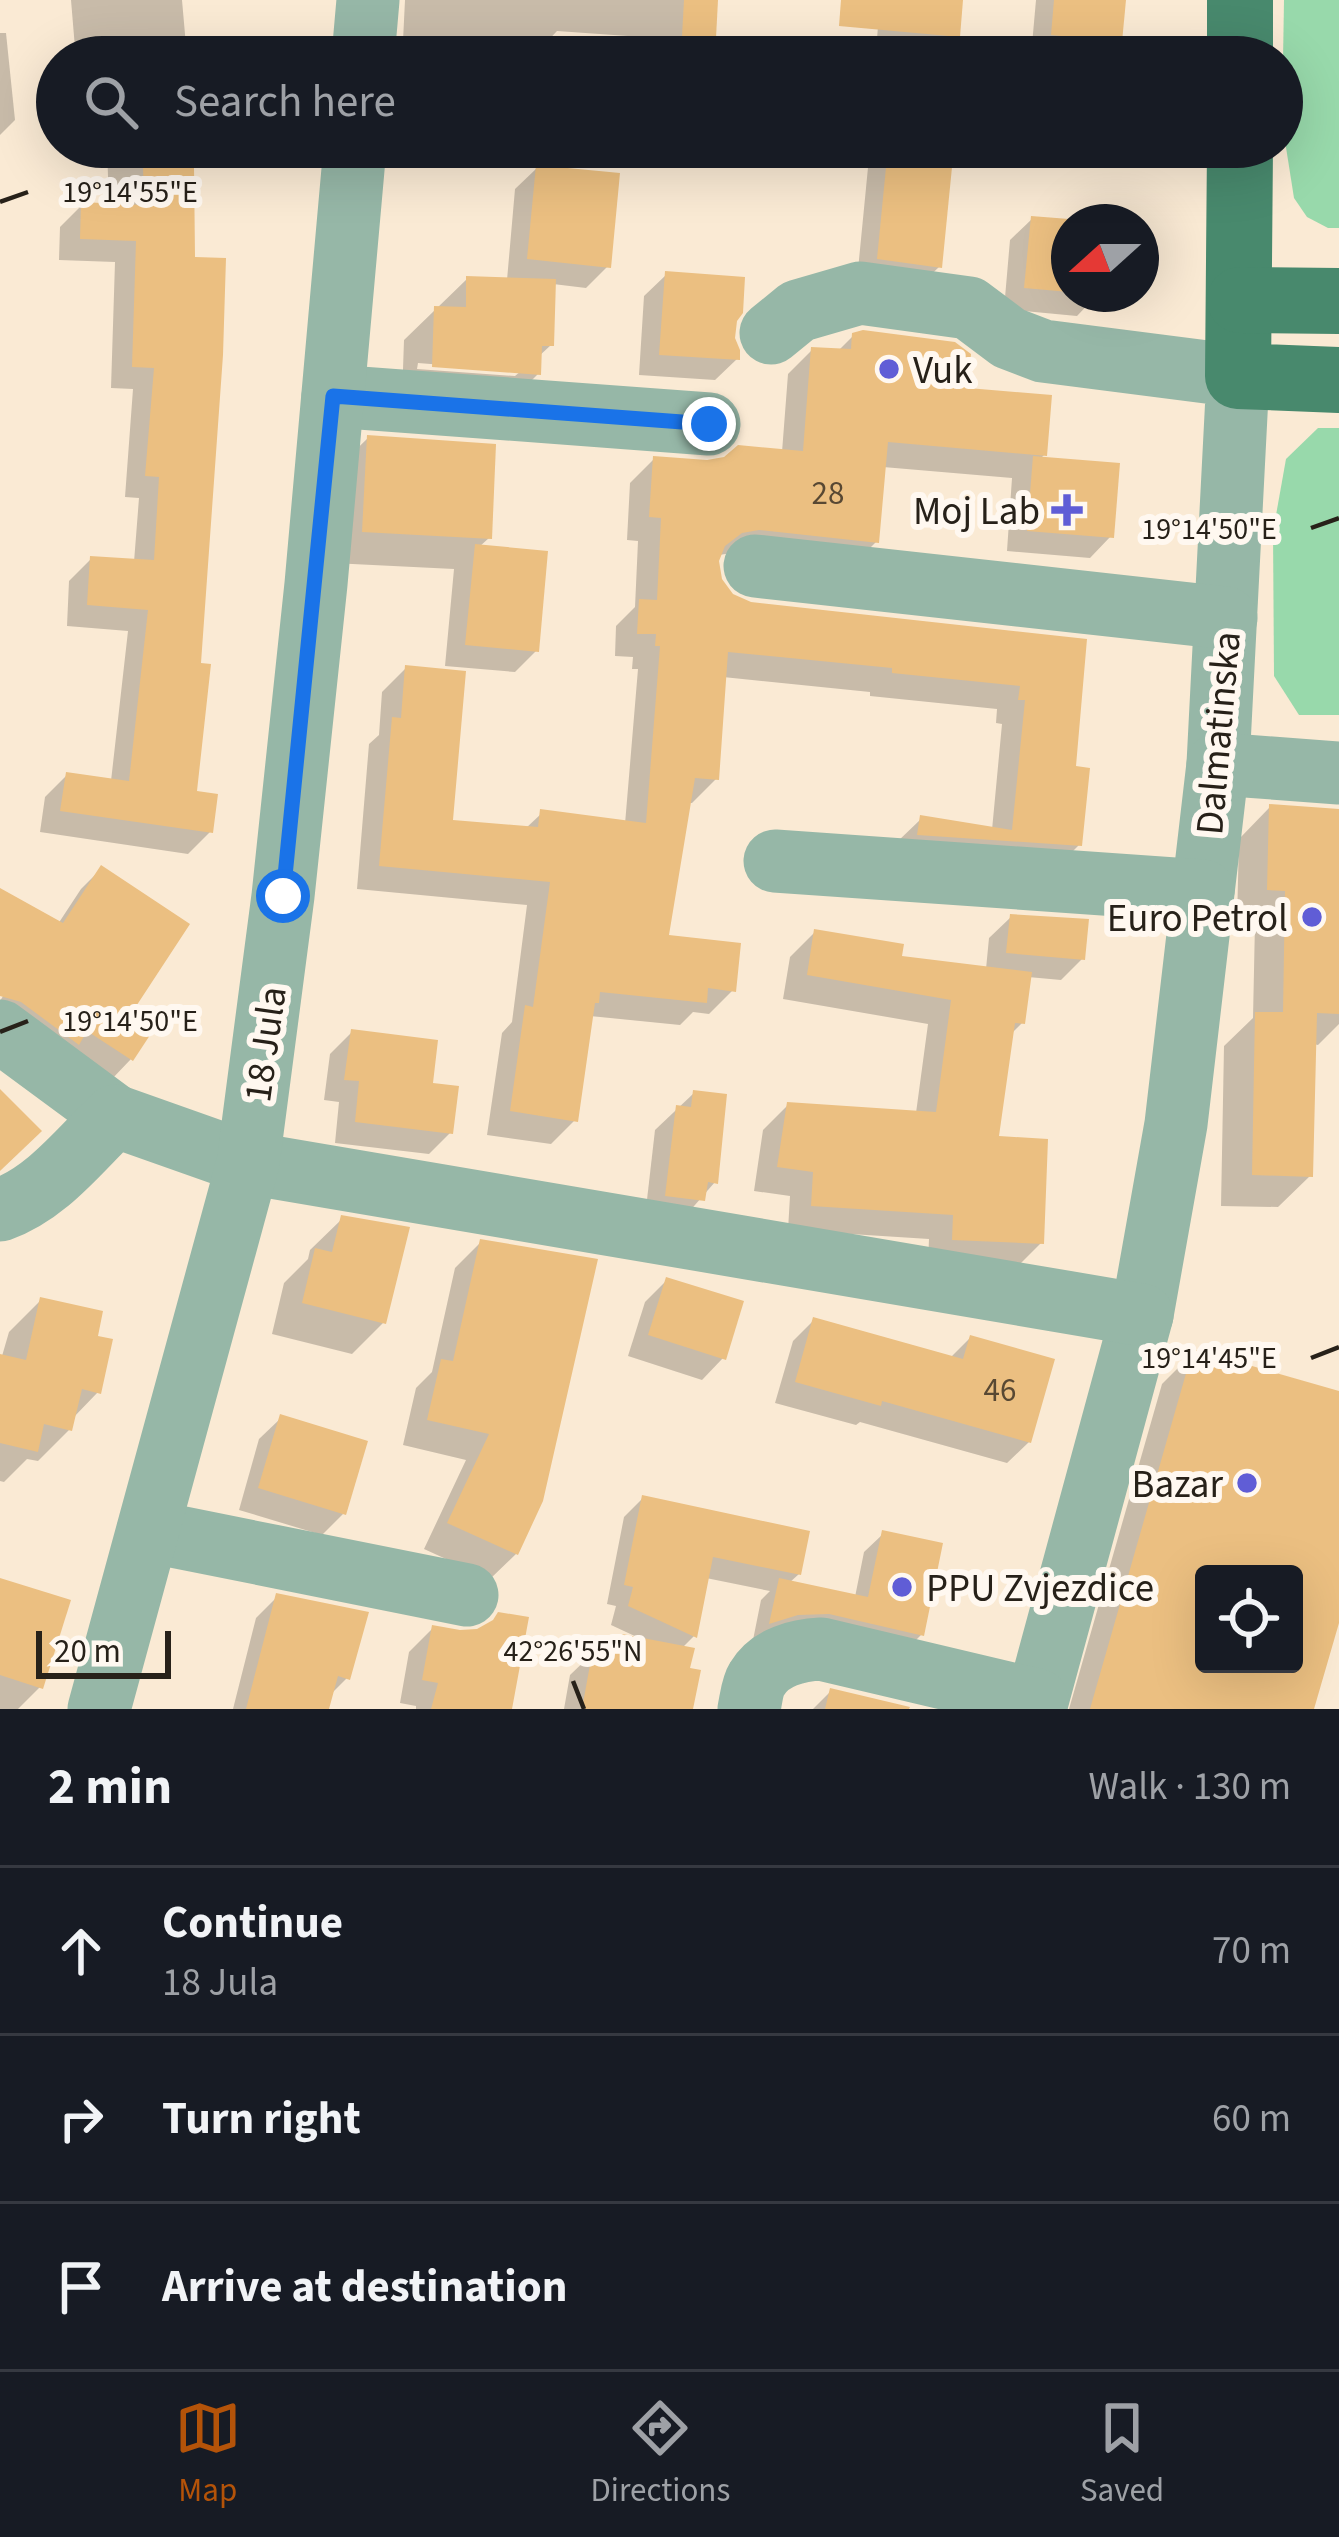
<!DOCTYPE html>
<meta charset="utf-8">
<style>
:root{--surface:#171b24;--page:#242831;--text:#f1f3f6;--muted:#9ea1a6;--line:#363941;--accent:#b45309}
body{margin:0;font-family:"Source Sans 3",sans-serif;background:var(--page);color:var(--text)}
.controls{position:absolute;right:36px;bottom:36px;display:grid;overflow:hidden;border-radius:12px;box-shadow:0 12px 48px #0002}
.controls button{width:108px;height:108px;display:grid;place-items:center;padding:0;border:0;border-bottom:3px solid var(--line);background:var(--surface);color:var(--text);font:60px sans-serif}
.compass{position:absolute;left:1051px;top:204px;width:108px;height:108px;border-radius:50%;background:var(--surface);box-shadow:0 12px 48px #0002;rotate:249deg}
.scale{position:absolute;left:36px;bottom:30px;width:135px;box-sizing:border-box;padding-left:12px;border:6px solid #272119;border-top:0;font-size:33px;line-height:42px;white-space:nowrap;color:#272119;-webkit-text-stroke:9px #fff8f0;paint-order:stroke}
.stop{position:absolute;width:36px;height:36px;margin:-27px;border:9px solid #1a73e8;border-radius:50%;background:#fff}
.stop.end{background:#1a73e8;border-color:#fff;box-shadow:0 3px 12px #0008}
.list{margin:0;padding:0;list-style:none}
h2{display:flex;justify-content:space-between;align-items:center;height:156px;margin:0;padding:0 48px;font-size:51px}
h2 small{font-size:39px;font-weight:400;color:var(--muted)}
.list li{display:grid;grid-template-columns:78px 1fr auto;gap:36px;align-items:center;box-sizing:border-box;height:168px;padding:0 48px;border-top:3px solid var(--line)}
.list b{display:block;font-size:45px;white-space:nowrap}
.list p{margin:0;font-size:39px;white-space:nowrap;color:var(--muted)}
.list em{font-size:39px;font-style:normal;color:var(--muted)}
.icon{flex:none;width:66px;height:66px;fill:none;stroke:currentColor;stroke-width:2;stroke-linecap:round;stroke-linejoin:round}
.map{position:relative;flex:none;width:1339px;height:1709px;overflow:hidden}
.search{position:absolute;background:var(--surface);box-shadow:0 12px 48px #0002;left:36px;right:36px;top:36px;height:132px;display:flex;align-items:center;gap:30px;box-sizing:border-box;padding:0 42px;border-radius:66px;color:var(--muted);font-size:45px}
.sheet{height:660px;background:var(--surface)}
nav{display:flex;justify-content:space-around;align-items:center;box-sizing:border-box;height:168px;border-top:3px solid var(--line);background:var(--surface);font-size:33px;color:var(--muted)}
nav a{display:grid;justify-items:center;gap:6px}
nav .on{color:var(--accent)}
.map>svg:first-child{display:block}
.green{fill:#98d9ab}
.shadow{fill:#0003;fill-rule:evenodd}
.building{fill:#ebbf81;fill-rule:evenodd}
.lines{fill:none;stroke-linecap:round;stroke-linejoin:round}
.minor{stroke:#96b7a7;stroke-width:63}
.major{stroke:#48896d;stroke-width:66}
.route{stroke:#1a73e8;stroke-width:15}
.ticks{fill:none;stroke:#272119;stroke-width:4.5}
.poi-dot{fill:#605dd6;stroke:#fff8f0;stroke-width:4.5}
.labels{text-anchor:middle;stroke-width:12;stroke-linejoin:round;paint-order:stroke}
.number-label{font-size:33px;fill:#584833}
.poi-label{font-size:39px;fill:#272119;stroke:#fff8f0;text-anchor:end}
.street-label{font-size:39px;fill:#272119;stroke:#fff8f0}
.ticks-label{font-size:30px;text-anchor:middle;fill:#272119;stroke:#fff8f0;stroke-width:12;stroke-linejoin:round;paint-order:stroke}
</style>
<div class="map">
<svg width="1339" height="1709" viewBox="0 0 1339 1709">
<rect width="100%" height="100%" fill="#faead4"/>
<!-- green -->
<g class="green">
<path d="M1284,0H1339V228H1328L1307,217L1294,198L1282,122Z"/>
<path d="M1318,428H1339V715H1299L1274,676L1273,532L1286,459Z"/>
</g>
<!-- shadow -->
<g class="shadow">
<path d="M71,0H182L187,57H104L103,46L75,48Z"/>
<path d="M405,0H715L713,37L693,57H655L656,38L557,31L542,47L527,46V57H439L440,43L403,41Z"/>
<path d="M880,0H960L955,57H878L879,52H876Z"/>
<path d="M1036,0H1123L1119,41L1103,57L1031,56Z"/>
<path d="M0,33H6L15,120L0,135Z"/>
<path d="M107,147H189L198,665L194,793L210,832L188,854L40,832L45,797L67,775L111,781L128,631L67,626L69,581L91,559L134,562L139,498L125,497L133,389L111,388L115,262L59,260L60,227L82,205L109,206Z"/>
<path d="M436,147H510L495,162L436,160Z"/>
<path d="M870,147H956L955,154L950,159L939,267L917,288L857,280Z"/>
<path d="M537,168L608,266L586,288L553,284L551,345L538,357V374L506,406L402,398L404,340L467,279L507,280L515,189ZM418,363L521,371L515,376L417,369Z"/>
<path d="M1032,219L1069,222V294H1098L1077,316L1004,309L1010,240Z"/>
<path d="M666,275L734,320L732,338L737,359L715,380L639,375L644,296Z"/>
<path d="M854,335L965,391L1044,455L1040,459L1111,536L1090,558L1007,551L1012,478L883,467L876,542L852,566L732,553L719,555L716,563L720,583L731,597L750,605L1084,642L1072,769L1079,845L1055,869L897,842L921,819L992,830L1002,724L996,723L997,709L870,696V692L723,677L716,779L692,803H688L666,938L733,990L709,1014L693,1012L680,1025L590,1016L575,1120L551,1144L487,1135L502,1033L512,1022L527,905L357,889L369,744L379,735L382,692L406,668L450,822L525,829L542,813L625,824L638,669H632L633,657L615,656L616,626L635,607L638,541L627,540L630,483L654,459L708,463L782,452L788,374L812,350L838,351Z"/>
<path d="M368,438L489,538L479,547L536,651L515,672L445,666L454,569L332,563L336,469Z"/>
<path d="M1270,807L1339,811V1024L1318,1045L1313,1044L1310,1176L1278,1207L1221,1206L1224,1046L1253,1018L1255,922L1237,921L1239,839Z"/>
<path d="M101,869L126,1015L131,1059L111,1080L0,1001L10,985L0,979V892L58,924L81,889Z"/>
<path d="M1011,917L1082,959L1061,980L1028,977L1022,1023L1010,1035L996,1139L1041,1243L1016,1268L928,1264L929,1239L788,1230L790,1196L754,1191L763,1130L788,1105L916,1113L928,1024L783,999L790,957L815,932L899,958L986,969L989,938Z"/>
<path d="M352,1032L429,1086L450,1133L429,1154L335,1143L339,1102L324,1100L330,1054Z"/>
<path d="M694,1093L715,1182L681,1221L645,1217L655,1130Z"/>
<path d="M342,1219L383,1323L352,1354L272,1334L284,1283L308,1259L310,1250Z"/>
<path d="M481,1242L516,1554L490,1579L424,1549L466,1460L403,1445L416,1388L432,1372L455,1268Z"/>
<path d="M667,1280L723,1358L702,1380L628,1356L645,1302Z"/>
<path d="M41,1300L94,1338L98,1392L72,1419L69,1430L38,1461L27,1459L4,1482L0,1481V1363L9,1332Z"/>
<path d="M814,1320L950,1358L970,1338L1029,1442L1007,1463L860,1422L856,1425L775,1403L793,1341Z"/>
<path d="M1194,1352L1339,1394V1612L1311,1709H1069L1162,1384ZM1204,1574H1294V1664H1204Z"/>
<path d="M281,1418L343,1514L322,1535L239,1510L259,1439Z"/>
<path d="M643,1498L799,1574L789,1583L855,1597L864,1552L883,1534L921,1635L902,1654L753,1640L761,1600L770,1591L706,1578L694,1636L682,1648L690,1709H564L570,1675L594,1652L607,1654L623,1638H639L611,1625L616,1606L607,1604L624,1517Z"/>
<path d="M0,1581L40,1687L18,1709H0Z"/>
<path d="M277,1597L347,1678L329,1696L325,1709H233L256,1618Z"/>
<path d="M433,1628L509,1709H416V1706L400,1703L409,1652Z"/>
<path d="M831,1691L905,1709H813Z"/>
</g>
<!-- building -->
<g class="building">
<path d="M684,0H718L716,38L682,36Z"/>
<path d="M841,0H963L960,37L839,26Z"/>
<path d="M1054,0H1126L1122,42L1051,35Z"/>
<path d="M888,147H954L942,268L877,259Z"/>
<path d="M194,165L195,257L226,258L223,355L201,663L211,664L197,791L218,794L213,833L60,811L66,772L129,781L148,610L87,605L90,556L154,560L159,477L145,476L154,368L132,367L136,241L80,239L81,202L144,205L143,166Z"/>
<path d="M536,165L620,173L611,268L527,259Z"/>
<path d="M1031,216L1069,219V292L1024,288Z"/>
<path d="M665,271L745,277L743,313L737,321L735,338L740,350V360L659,355Z"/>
<path d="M466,276L556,279L554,346H542L541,375L432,367L434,306L466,307Z"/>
<path d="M863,330L955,342L971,354L968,388L1052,395L1047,456L888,442L879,543L759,530L742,533L725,546L719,561L722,579L733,594L751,602L1087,639L1076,766L1090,768L1082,846L917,835L920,815L1012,830L1025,700H1018L1020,686L892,673V668L728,652L719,780L695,778L669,935L741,943L736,992L708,988L707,1003L600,992L599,1003H595L578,1122L510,1111L525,1005L533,1007L550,882L379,866L392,717L401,718L405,665L466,671L453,820L538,827L540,809L646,823L660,646H655L656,634H637L639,599L657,600L661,518L649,517L653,456L707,460L724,457L738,445L803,451L811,347L851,349L852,333Z"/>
<path d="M367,435L496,444L492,539L362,532Z"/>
<path d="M1033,456L1120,463L1114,538L1027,531Z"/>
<path d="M475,544L548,551L539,652L465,645Z"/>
<path d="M1269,804L1339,809V1014L1317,1013L1313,1177L1252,1175L1255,1012H1283L1285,891L1267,890Z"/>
<path d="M101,865L190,924L131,1014L154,1029L133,1061L87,1031L79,1045L21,1002L0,996V888L63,923Z"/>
<path d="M1010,914L1089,919L1085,960L1006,953Z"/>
<path d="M814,929L904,944L902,956L1032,972L1025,1024L1015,1023L999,1136L1048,1139L1044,1244L952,1240L953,1215L811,1206L813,1172L777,1167L787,1102L936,1112L951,1000L807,975Z"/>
<path d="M351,1029L438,1040L433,1083L459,1086L453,1134L355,1122L359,1081L344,1080Z"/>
<path d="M0,1089L42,1131L0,1171Z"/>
<path d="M693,1090L727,1094L718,1184L708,1182L705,1201L665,1196L676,1105L691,1107Z"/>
<path d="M341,1215L410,1227L386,1324L302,1303L315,1248L332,1252Z"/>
<path d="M480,1239L598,1259L543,1501L518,1555L447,1523L489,1434L427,1420L441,1359L453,1361Z"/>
<path d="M666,1277L744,1301L726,1360L648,1335Z"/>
<path d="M40,1297L103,1311L98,1336L113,1339L101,1394L82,1389L72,1431L44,1424L38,1452L0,1443V1354L26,1360Z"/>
<path d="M813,1317L963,1359L970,1335L1055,1359L1031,1443L882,1401L881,1406L795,1382Z"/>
<path d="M1193,1349L1339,1391V1623L1314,1709H1090ZM1204,1574H1294V1664H1204Z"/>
<path d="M280,1414L368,1441L346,1515L258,1488Z"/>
<path d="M642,1495L810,1531L801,1575L713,1557L697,1638L628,1606L633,1587L624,1585Z"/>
<path d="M882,1530L943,1543L924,1636L829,1614L798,1615L769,1624L779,1578L868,1597Z"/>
<path d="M0,1578L71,1600L43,1689L0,1675Z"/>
<path d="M276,1593L369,1612L350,1680L338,1676L329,1709H246Z"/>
<path d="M498,1612L529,1617L512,1709H431L438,1683L422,1680L432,1625L460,1630L477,1629L493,1620Z"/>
<path d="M622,1634L695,1648L690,1668L701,1670L693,1709H582L593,1648L618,1653Z"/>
<path d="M830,1688L910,1707L909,1709H825Z"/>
</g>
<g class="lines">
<!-- minor -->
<g class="minor">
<path d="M363,57L368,0"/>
<path d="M771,333L798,311L860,293L969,308L1009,338L1043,351L1238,376L1218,764L1176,1124L1142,1315L1035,1709"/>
<path d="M333,396L709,424"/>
<path d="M755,566L1226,618"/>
<path d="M1218,764L1339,773"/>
<path d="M775,861L1203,891"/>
<path d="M0,1031L115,1116"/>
<path d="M0,1210C48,1193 80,1149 115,1116L248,1163L1142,1315"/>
<path d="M148,1531L467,1595"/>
<path d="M99,1709L248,1163L283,896L316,584L355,147"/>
<path d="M749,1709C751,1700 752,1687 757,1679C770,1657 798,1650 821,1649L1037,1700"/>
</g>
<!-- major -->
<g class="major">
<path d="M1240,0V57"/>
<path d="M1240,147L1238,376L1339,380"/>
<path d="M1240,300L1339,301"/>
</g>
</g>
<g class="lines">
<!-- route -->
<path class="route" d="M283,896L333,396L709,424"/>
</g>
<!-- ticks -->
<path class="ticks" d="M0,202L28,192M1311,528L1339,518M0,1032L28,1021M1311,1358L1339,1347M573,1681L584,1709"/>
<!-- markers -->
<g class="poi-dot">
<circle cx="889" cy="369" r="12"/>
<path d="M1061 492h12v12h12v12h-12v12h-12v-12h-12v-12h12z"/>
<circle cx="1312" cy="917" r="12"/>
<circle cx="1247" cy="1483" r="12"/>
<circle cx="902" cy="1587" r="12"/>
</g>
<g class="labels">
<!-- number labels -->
<g class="number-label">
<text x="828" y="504">28</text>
<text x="1000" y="1401">46</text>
</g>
<!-- poi labels -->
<g class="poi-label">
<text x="913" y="383" text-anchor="start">Vuk</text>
<text x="1040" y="524">Moj Lab</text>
<text x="1288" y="931">Euro Petrol</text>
<text x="1223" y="1497">Bazar</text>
<text x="926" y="1601" text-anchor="start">PPU Zvjezdice</text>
</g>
<!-- street labels -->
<g class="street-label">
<text transform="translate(1217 733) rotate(-85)" y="14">Dalmatinska</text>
<text transform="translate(264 1044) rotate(-82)" y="14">18 Jula</text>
</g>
</g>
<g class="ticks-label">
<text x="130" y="202">19°14'55"E</text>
<text x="1209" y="539">19°14'50"E</text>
<text x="130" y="1031">19°14'50"E</text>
<text x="1209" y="1368">19°14'45"E</text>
<text x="573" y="1661">42°26'55"N</text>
</g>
</svg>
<div class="controls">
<button><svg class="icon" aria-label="locate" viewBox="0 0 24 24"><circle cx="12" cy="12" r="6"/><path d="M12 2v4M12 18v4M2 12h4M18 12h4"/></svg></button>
</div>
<svg class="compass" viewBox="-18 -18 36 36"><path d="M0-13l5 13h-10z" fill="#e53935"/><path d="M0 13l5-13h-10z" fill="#9ea1a6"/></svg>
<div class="scale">20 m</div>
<div class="stop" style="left:283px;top:896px"></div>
<div class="stop end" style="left:709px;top:424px"></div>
<div class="search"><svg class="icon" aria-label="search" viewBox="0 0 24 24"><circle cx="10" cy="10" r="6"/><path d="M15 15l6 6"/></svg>Search here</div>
</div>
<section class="sheet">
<h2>2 min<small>Walk · 130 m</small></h2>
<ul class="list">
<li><svg class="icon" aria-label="ahead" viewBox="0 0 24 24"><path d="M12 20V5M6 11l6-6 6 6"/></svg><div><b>Continue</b><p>18 Jula</p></div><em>70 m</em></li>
<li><svg class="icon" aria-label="right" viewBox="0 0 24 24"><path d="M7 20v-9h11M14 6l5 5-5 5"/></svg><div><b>Turn right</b></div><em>60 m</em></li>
<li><svg class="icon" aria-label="arrive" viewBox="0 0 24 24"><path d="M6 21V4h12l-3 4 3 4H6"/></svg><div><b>Arrive at destination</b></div></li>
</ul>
</section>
<nav>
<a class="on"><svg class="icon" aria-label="map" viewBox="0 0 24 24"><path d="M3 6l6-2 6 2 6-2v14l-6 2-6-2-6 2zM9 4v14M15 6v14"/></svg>Map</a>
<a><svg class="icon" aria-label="directions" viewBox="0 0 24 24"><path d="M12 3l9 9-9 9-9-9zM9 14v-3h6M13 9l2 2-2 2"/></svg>Directions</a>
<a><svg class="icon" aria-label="saved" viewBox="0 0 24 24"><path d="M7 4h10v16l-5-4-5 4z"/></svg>Saved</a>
</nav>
